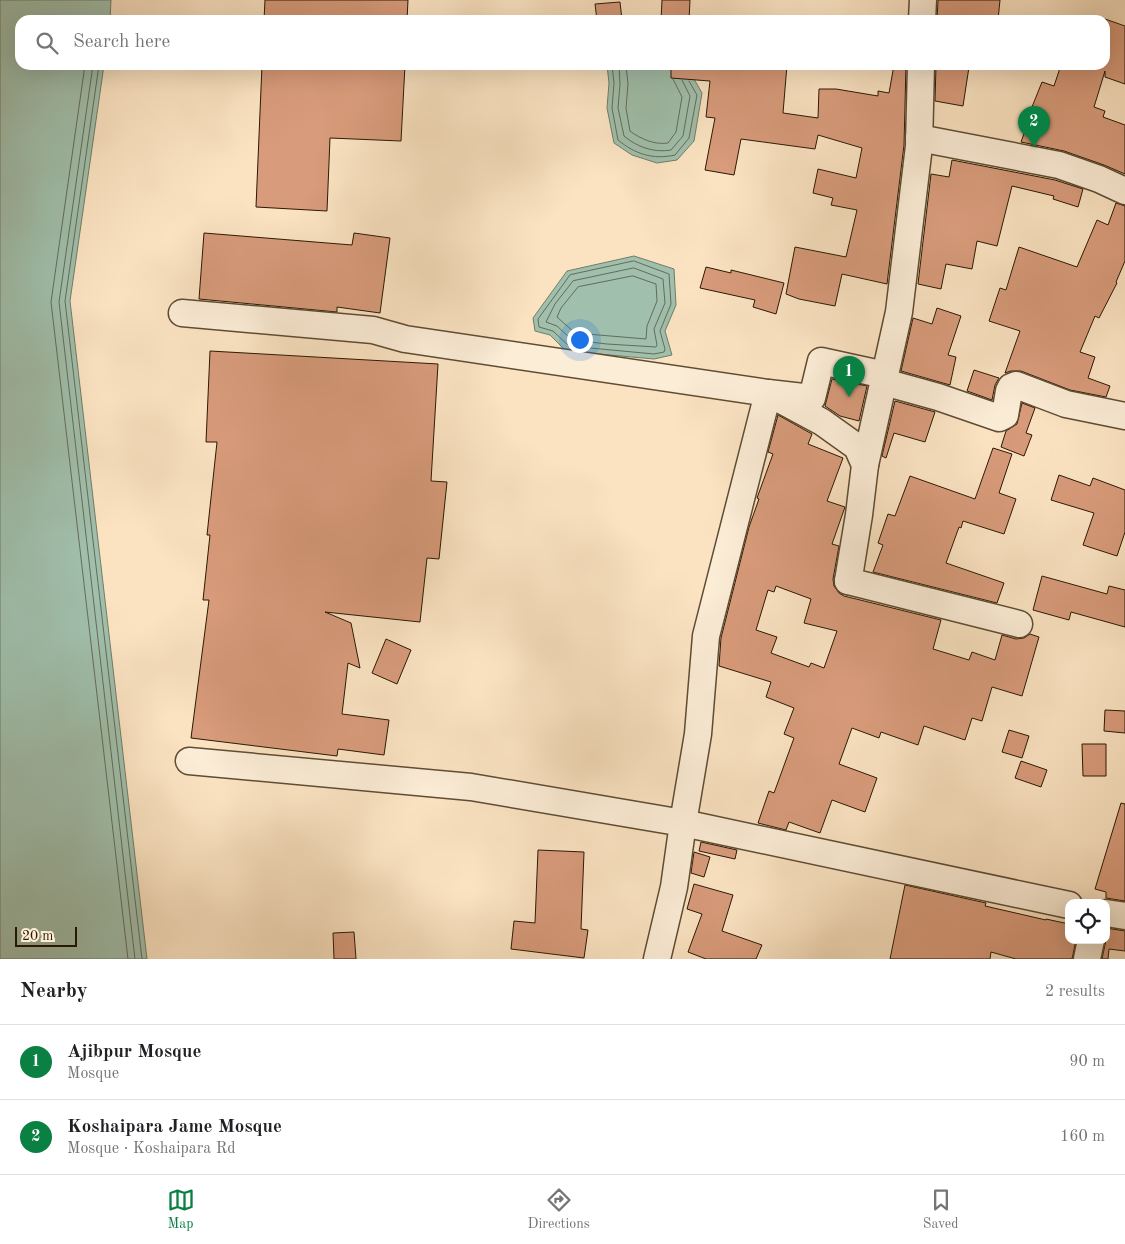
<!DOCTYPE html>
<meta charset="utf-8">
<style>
:root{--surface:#fff;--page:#f6f6f6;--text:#202124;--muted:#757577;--line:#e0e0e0;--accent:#0b8043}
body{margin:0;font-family:"Old Standard TT",serif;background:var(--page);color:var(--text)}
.controls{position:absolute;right:15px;bottom:15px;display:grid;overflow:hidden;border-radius:10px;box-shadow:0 5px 20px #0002}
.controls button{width:45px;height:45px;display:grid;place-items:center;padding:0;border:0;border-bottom:1px solid var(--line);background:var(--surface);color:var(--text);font:25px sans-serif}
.scale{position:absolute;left:15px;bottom:12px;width:62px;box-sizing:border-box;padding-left:5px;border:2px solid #291903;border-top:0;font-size:14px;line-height:18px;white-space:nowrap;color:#291903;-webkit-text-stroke:4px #fcedd7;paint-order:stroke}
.you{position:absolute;left:579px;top:339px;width:18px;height:18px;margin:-12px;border:4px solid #fff;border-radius:50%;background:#1a73e8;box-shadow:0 0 0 8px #1a73e833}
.badge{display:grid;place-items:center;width:32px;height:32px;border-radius:50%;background:var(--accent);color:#fff;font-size:16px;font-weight:700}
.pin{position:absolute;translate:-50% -41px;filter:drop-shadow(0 1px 2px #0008)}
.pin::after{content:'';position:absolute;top:26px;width:18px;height:15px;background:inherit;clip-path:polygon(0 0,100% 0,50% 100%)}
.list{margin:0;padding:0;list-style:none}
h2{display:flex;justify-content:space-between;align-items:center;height:65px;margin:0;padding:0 20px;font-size:21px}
h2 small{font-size:16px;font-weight:400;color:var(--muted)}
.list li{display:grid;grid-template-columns:32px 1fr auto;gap:15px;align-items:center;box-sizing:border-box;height:75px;padding:0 20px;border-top:1px solid var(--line)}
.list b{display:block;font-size:19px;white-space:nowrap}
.list p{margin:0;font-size:16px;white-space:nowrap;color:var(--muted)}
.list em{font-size:16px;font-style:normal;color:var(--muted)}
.icon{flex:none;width:28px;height:28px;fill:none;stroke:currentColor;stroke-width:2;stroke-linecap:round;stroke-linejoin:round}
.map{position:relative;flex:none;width:1125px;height:959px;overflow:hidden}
.search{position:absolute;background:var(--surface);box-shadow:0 5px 20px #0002;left:15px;right:15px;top:15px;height:55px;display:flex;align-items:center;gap:12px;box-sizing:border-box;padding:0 18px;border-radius:15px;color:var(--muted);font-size:19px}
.sheet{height:215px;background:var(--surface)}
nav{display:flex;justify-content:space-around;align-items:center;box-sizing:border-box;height:70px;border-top:1px solid var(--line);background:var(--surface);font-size:14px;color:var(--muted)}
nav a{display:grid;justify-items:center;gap:2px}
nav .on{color:var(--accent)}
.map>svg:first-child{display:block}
.water{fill:#a0bfac;stroke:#707d68}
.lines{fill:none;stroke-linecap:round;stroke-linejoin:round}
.shore{stroke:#646c58;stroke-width:1}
.building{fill:#d89b7b;stroke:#291903;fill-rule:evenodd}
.minor-casing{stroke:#5e4c33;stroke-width:29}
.minor{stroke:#fcedd7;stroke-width:26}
</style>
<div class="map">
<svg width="1125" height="959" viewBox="0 0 1125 959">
<rect width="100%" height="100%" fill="#fbe3c2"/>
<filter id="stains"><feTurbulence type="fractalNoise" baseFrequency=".004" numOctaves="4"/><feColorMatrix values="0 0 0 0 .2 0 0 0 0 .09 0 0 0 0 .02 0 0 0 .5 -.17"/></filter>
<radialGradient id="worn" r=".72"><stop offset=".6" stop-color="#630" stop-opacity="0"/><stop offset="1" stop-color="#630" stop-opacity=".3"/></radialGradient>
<!-- water -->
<g class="water">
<path d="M0,0H111L110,20H20V65H104L70,301L147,959H0Z"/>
<path d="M607,65H690V72L702,93L694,141L677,160L657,163L632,155L614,143L607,108L609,83Z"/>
<path d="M634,256L674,269L676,305L665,331L672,355L654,359L566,351L550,335L535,331L533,318L567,271Z"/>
</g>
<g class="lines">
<!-- shore -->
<g class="shore">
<path d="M85,65L51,302L128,959"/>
<path d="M93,65L59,302L135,959"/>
<path d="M99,65L65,301L142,959"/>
<path d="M612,65L614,83L612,108L618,140C635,154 653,160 675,155L689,138L697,95L689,81"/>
<path d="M619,65L620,84L618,108L624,136C637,147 654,153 671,150L683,136L690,96L682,80"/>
<path d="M626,65L628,84L626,108L630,131C641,139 654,145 668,143L676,132L682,97L673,79"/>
<path d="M634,261L669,274L671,304L660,331L665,349L664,352L654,354L569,346L553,331L539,327L538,319L570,275Z"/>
<path d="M634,268L663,279L665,303L654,329L657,345L656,347L607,344L572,340L557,326L546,322L555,304L573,281Z"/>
<path d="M633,276L656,284L657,301L647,326L646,339L575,333L557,317L561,308L578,287Z"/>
</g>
</g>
<!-- building -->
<g class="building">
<path d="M265,0H408L407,20H264Z"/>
<path d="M662,0H690L689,20H661Z"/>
<path d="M938,0H1000L998,20H937Z"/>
<path d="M620,2L622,20H597L595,4Z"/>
<path d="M1105,19L1125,26V84L1105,77V71L1094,107L1105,111L1103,117L1125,125V174L1104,165L1064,151L1021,142L1026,128L1024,127L1042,82L1054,86L1061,65H1105Z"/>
<path d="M262,65H405L401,141L330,138L327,211L256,207Z"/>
<path d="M671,65H787L783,113L818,118L819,89H836L878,96V91L889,93L894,65H906L904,145L887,284L842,274L835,306L799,299L786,294L795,247L846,257L857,210L831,205L833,198L813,193L818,169L856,178L862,148L818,135L815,149L741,139L734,175L705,170L715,118L706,117L710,81L671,78Z"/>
<path d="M936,65H955L969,67L963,106L935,101Z"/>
<path d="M952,160L1055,180L1083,189L1078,207L1053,199L1054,196L1012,186L997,246L977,241L972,269L946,264L941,289L918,284L931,174L949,177Z"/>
<path d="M1116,203L1125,206V261L1116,282L1117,283L1099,318L1095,316L1080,352L1095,357L1088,378L1110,386L1106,397L1070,390L1021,371H1011L1005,373L1020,331L989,321L1000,288L1006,290L1019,247L1077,267L1097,220L1108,225Z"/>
<path d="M204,233L352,245L354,233L390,238L380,313L337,307V312L199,299Z"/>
<path d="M706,267L731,273V270L784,283L776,314L753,307L755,300L700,288Z"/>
<path d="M937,308L961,316L948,355L956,357L950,385L901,371L913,318L932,324Z"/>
<path d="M210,351L438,364L431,481L447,482L439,559L427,558L420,622L325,612L351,623L360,668L348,663L342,714L389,720L384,755L338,749L337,756L191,738L209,600H203L210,535H207L217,442H206Z"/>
<path d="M974,370L999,378L995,385L992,400L967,391Z"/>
<path d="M832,379L867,386L859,421L840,416L825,406Z"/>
<path d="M895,401L935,412L925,442L894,433L886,458L882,456Z"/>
<path d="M1022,403L1035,408L1026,433L1032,435L1024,456L1001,447L1006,431L1017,424Z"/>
<path d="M778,415L812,434L808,444L843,458L827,501L845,507L832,544L839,546L833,579L834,586L839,593L844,596L941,620L933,649L969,660L972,652L995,660L1002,635L1016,639L1024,638L1030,634L1039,637L1022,696L992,687L982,721L972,718L965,740L924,726L918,745L881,732L879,738L852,728L839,764L877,778L865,812L832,800L820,833L789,822L786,830L758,823L769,791L774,793L794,738L784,734L794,708L766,697L771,682L719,666L721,638L749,527L759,499L757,498L773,454L768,452ZM776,586L811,599L804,623L837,631L824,668L811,663L809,667L771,653L777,637L756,630L768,590L774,592Z"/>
<path d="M993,448L1012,454L999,493L1016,499L1004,534L963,521L961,528L959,527L946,563L1004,583L997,603L873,572L883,545L878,543L888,514L895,516L910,476L975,499Z"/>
<path d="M1059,475L1090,486L1093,478L1125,490V532L1117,556L1083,545L1094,513L1051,500Z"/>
<path d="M1042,576L1107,594L1109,586L1125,590V627L1071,612L1069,620L1033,610Z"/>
<path d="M386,639L411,650L397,684L372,673Z"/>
<path d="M1105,710L1125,711V733L1104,731Z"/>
<path d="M1009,730L1029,736L1022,758L1002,752Z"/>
<path d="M1082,744H1106V776H1083Z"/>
<path d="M1021,761L1047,770L1041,787L1015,778Z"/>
<path d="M1121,803L1125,804V901L1106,898V892L1095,889Z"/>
<path d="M701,842L737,850L735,859L699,851Z"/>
<path d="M538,850L584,852L581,929L588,930L584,958L511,949L514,921L535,923Z"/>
<path d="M694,852L710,857L704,877L691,873Z"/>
<path d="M694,884L733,895L722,931L762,945L756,959H706L688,952L702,914L687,909Z"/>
<path d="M905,885L986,903L985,906L1046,920V919L1069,924V940H1076L1072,959H1016L991,952L990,959H890Z"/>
<path d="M1106,928L1125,931V951L1109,949L1108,959H1102L1106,940Z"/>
<path d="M354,932L356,959H334L333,933Z"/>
</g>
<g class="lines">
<!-- minor casing -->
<g class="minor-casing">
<g id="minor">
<path d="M922,20L923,0"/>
<path d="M919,138L1059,165L1099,179L1125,191"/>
<path d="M182,313L373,330L405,339L768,393L812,398L821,361L885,375"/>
<path d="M884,382L938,397L999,418L1005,415L1009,391L1011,387L1016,385L1066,404L1125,416"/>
<path d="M865,465L899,312L919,146L921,65"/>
<path d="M859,515L848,581L849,577L859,515L865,465L857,447L822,422L768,393L706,636L698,734L683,823L1069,905"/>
<path d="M848,581L1019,624"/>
<path d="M189,761L471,787L683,823L674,887L657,959"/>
<path d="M1106,913L1125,916"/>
<path d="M1087,959L1091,940"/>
</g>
</g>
<!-- minor -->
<use href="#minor" class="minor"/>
</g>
<rect width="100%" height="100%" filter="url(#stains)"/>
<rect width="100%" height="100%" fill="url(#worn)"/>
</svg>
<div class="controls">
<button><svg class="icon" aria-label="locate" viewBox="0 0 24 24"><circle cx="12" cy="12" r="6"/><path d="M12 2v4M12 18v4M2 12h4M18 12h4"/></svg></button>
</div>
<div class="scale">20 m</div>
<div class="you"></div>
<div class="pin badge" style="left:849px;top:397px">1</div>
<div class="pin badge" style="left:1034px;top:147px">2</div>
<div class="search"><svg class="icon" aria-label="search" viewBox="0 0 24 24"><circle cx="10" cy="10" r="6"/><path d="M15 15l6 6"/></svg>Search here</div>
</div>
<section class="sheet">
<h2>Nearby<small>2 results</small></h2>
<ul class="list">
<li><span class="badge">1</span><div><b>Ajibpur Mosque</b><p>Mosque</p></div><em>90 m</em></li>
<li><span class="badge">2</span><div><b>Koshaipara Jame Mosque</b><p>Mosque · Koshaipara Rd</p></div><em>160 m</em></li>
</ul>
</section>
<nav>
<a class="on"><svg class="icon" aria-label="map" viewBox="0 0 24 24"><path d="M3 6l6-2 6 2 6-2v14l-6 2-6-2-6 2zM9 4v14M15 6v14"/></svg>Map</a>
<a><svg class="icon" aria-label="directions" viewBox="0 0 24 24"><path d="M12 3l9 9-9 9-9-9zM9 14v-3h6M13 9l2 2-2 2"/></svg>Directions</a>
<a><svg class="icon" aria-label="saved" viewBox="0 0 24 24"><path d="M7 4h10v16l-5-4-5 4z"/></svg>Saved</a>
</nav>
